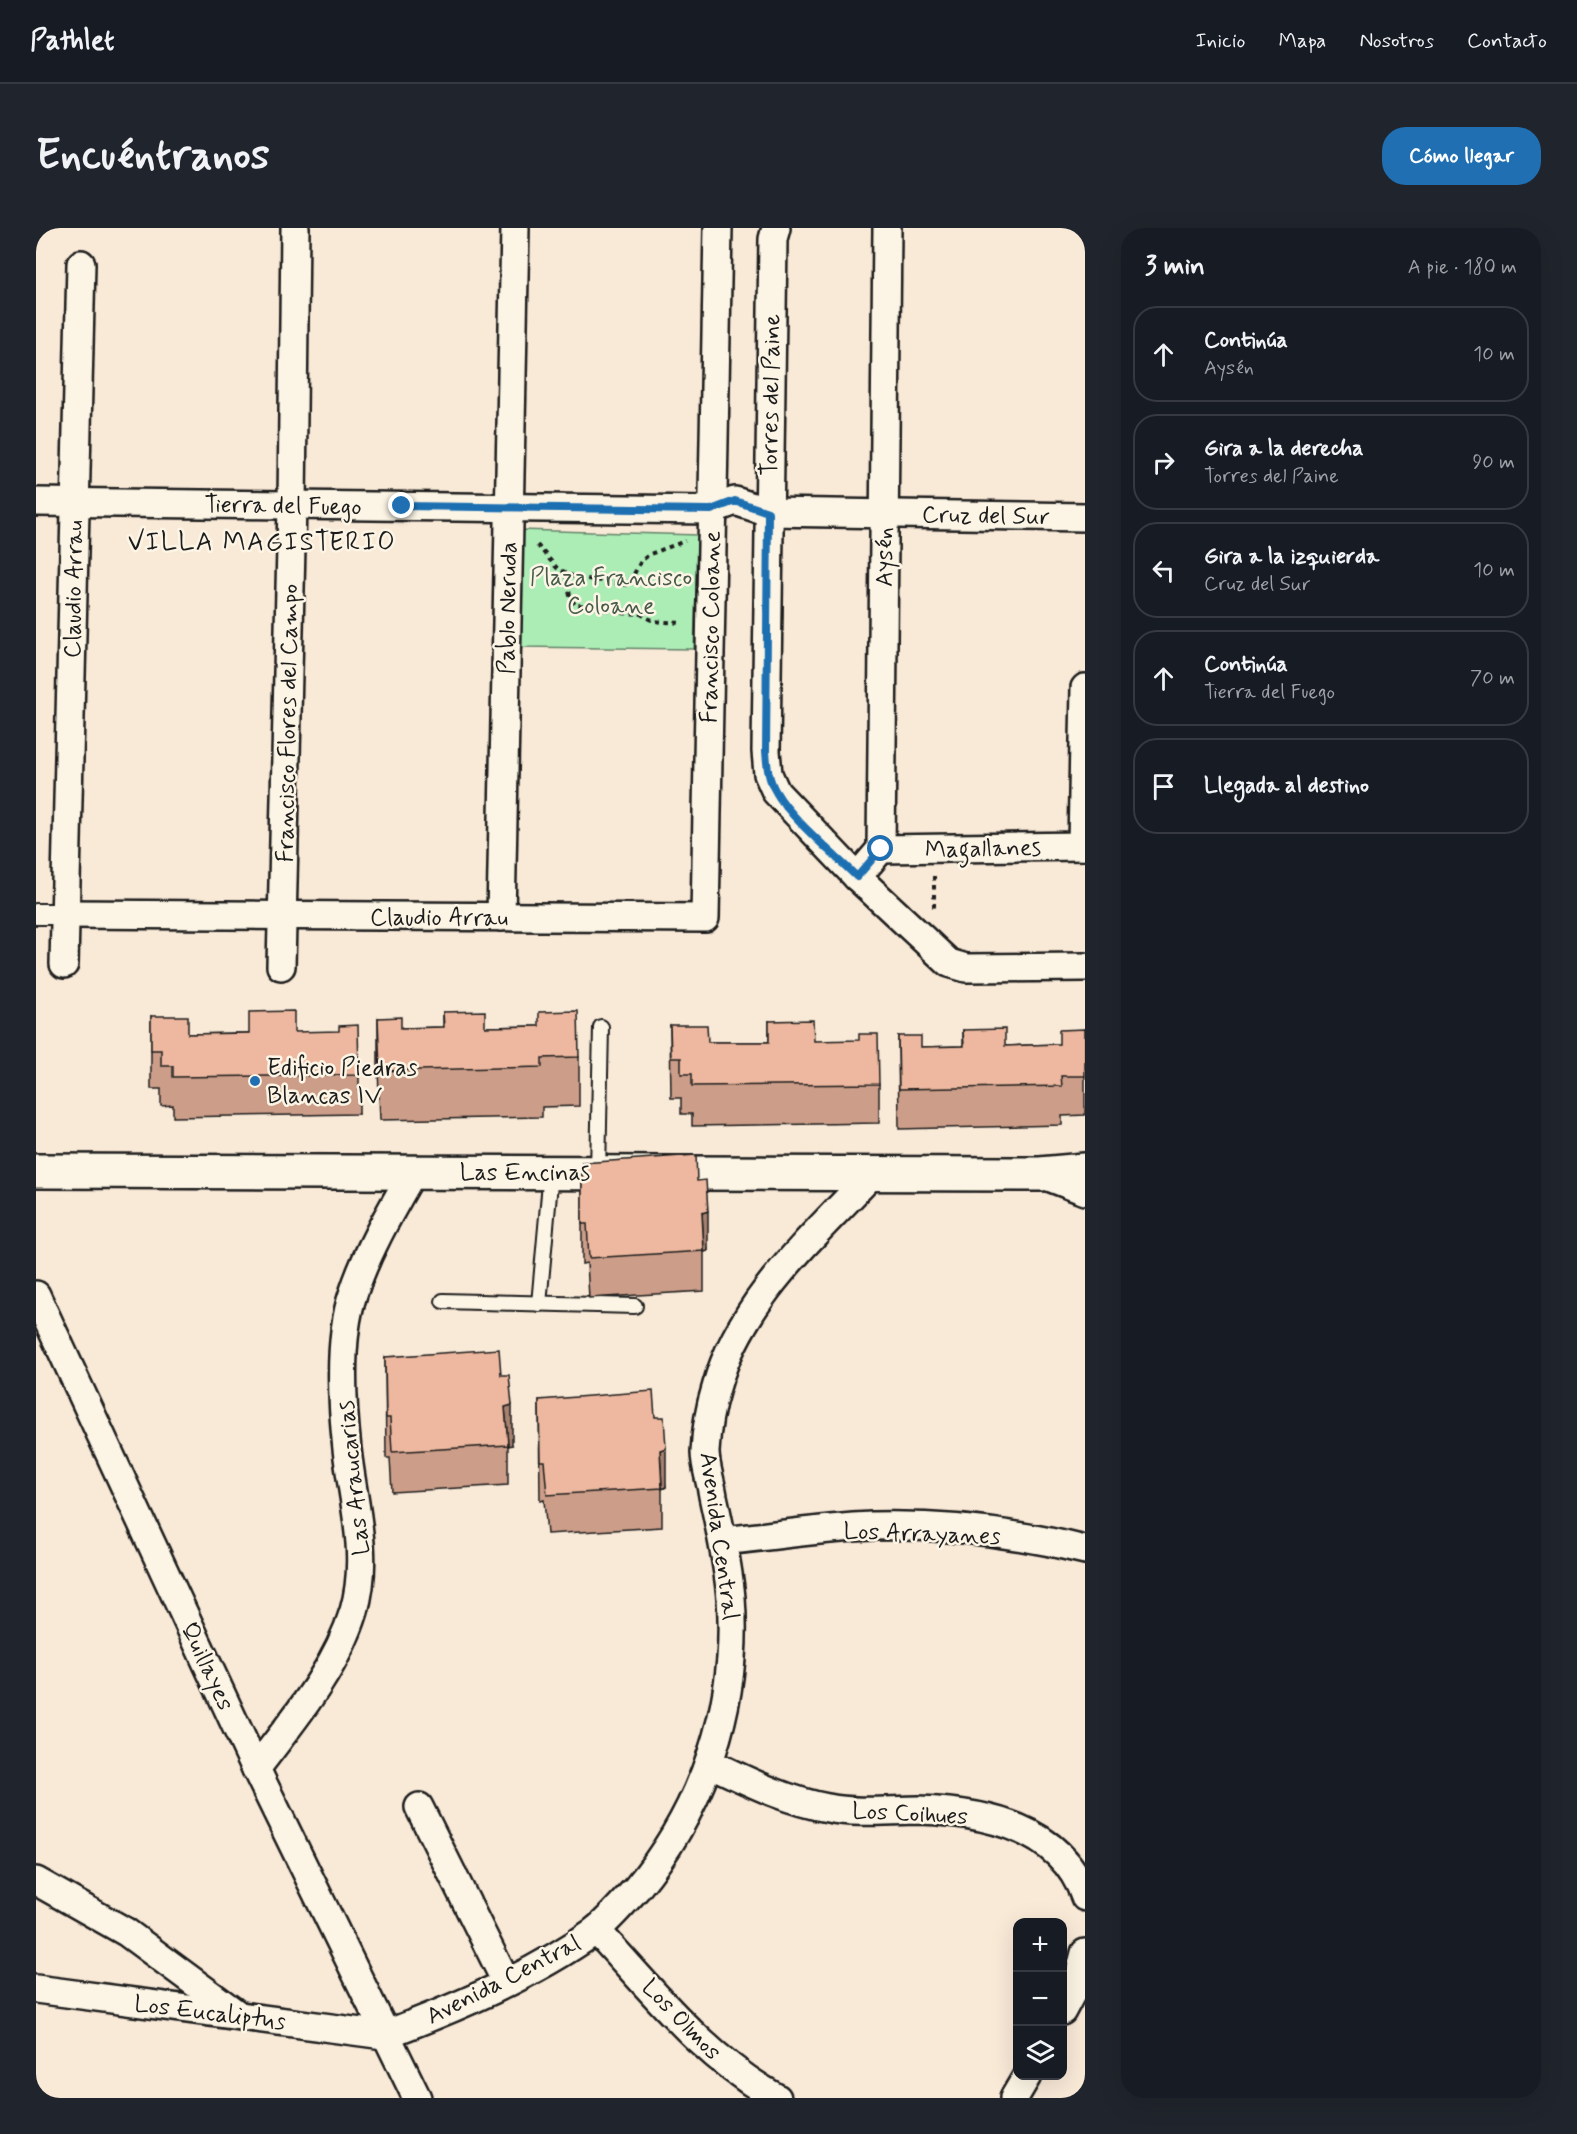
<!DOCTYPE html>
<html lang="es">
<meta charset="utf-8">
<style>
:root{--surface:#171b24;--page:#20242c;--text:#f1f3f6;--muted:#9ea1a6;--line:#363941;--accent:#1f6fb2}
body{margin:0;font-family:Mynerve,sans-serif;background:var(--page);color:var(--text)}
.controls{position:absolute;right:18px;bottom:18px;display:grid;overflow:hidden;border-radius:12px;box-shadow:0 6px 24px #0002}
.controls button{width:54px;height:54px;display:grid;place-items:center;padding:0;border:0;border-bottom:2px solid var(--line);background:var(--surface);color:var(--text);font:30px sans-serif}
.stop{position:absolute;width:18px;height:18px;margin:-14px;border:4px solid #1f6fb2;border-radius:50%;background:#fff}
.stop.end{background:#1f6fb2;border-color:#fff;box-shadow:0 2px 6px #0008}
.list{margin:0;padding:0;list-style:none}
h2{display:flex;justify-content:space-between;align-items:center;height:78px;margin:0;padding:0 24px;font-size:26px}
h2 small{font-size:20px;font-weight:400;color:var(--muted)}
.list li{display:grid;grid-template-columns:39px 1fr auto;gap:18px;align-items:center;box-sizing:border-box;height:96px;margin:0 12px 12px;padding:0 12px;border:2px solid var(--line);border-radius:24px}
.list b{display:block;font-size:22px;white-space:nowrap}
.list p{margin:0;font-size:20px;white-space:nowrap;color:var(--muted)}
.list em{font-size:20px;font-style:normal;color:var(--muted)}
.icon{flex:none;width:33px;height:33px;fill:none;stroke:currentColor;stroke-width:2;stroke-linecap:round;stroke-linejoin:round}
.map{position:relative;flex:none;width:1049px;height:1870px;overflow:hidden;border-radius:24px}
header{display:flex;align-items:center;gap:36px;box-sizing:border-box;height:84px;padding:0 30px;background:var(--surface);border-bottom:2px solid var(--line)}
header strong{font-size:28px}
nav{display:flex;gap:33px;margin-inline-start:auto;font-size:21px}
.intro{display:flex;align-items:center;justify-content:space-between;box-sizing:border-box;height:144px;padding:0 36px}
h1{margin:0;font-size:42px}
.button{padding:15px 27px;border-radius:24px;background:var(--accent);color:#fff;font-size:21px;font-weight:700}
main{display:flex;gap:36px;padding:0 36px}
aside{flex:1;background:var(--surface);border-radius:24px;box-shadow:0 6px 24px #0002}
.map>svg:first-child{display:block}
.green{fill:#acedb6;stroke:#648469;stroke-width:1.5}
.lines{fill:none;stroke-linecap:round;stroke-linejoin:round}
.service-casing{stroke:#1c1c1c;stroke-width:18}
.pedestrian-casing{stroke:#1c1c1c;stroke-width:24}
.minor-casing{stroke:#1c1c1c;stroke-width:32}
.tertiary-casing{stroke:#1c1c1c;stroke-width:38}
.path{stroke:#1c1c1c;stroke-width:4;stroke-dasharray:4.5 4.5;stroke-linecap:butt}
.service{stroke:#fcf5e5;stroke-width:14}
.pedestrian{stroke:#fcf5e5;stroke-width:20}
.minor{stroke:#fcf5e5;stroke-width:27}
.tertiary{stroke:#fcf5e5;stroke-width:33}
.wall{fill:#cc9e89;stroke:#1c1c1c;stroke-width:1.5}
.shaded-wall{fill:#a6816f;stroke:#1c1c1c;stroke-width:1.5}
.building{fill:#edb89f;stroke:#1c1c1c;stroke-width:1.5}
.route{stroke:#1f6fb2;stroke-width:8}
.poi-dot{fill:#1f6fb2;stroke:#fcf5e5;stroke-width:2}
.labels{text-anchor:middle;stroke-width:5;stroke-linejoin:round;paint-order:stroke}
.street-label{font-size:24px;fill:#1c1c1c;stroke:#fcf5e5}
.park-label{font-size:24px;fill:#475b4a;stroke:#fcf5e5}
.poi-label{font-size:24px;fill:#1c1c1c;stroke:#fcf5e5;text-anchor:start}
.neighbourhood-label{font-size:26px;letter-spacing:1.5px;fill:#1c1c1c;stroke:#fcf5e5}
</style>
<header>
<strong>Pathlet</strong>
<nav><a>Inicio</a><a>Mapa</a><a>Nosotros</a><a>Contacto</a></nav>
</header>
<div class="intro"><h1>Encuéntranos</h1><a class="button">Cómo llegar</a></div>
<main>
<div class="map">
<svg width="1049" height="1870" viewBox="0 0 1049 1870">
<rect width="100%" height="100%" fill="#f9e9d7"/>
<filter id="ink" filterUnits="userSpaceOnUse"><feTurbulence type="fractalNoise" baseFrequency=".0167" numOctaves="2"/><feDisplacementMap in="SourceGraphic" scale="12" xChannelSelector="R" yChannelSelector="G"/><feConvolveMatrix kernelMatrix="1 2 1 2 8 2 1 2 1" color-interpolation-filters="sRGB"/></filter>
<g filter="url(#ink)">
<!-- green -->
<path class="green" d="M483,302L662,307L658,421L482,419Z"/>
<g class="lines">
<!-- service casing -->
<g class="service-casing">
<g id="service">
<path d="M562,944L565,799"/>
<path d="M407,1073L599,1078"/>
<path d="M503,1076L515,944"/>
</g>
</g>
<!-- pedestrian casing -->
<g class="pedestrian-casing">
<path id="pedestrian" d="M0,686H29"/>
</g>
<!-- minor casing -->
<g class="minor-casing">
<g id="minor">
<path d="M740,0L737,11L730,523L732,546L740,564L821,649L913,735L930,740L1049,739"/>
<path d="M0,274L675,282L699,273L732,284L1049,289"/>
<path d="M1046,618L1049,460"/>
<path d="M845,621L1049,618"/>
<path d="M821,649L845,621L851,0"/>
<path d="M29,686L669,690L682,0"/>
<path d="M465,689L479,0"/>
<path d="M28,736L45,36"/>
<path d="M245,738L256,277L259,0"/>
<path d="M1005,946L1049,963"/>
<path d="M0,1067L220,1541L381,1870"/>
<path d="M687,1313C736,1308 787,1300 836,1298C907,1296 981,1305 1049,1322"/>
<path d="M673,1535C711,1553 751,1573 792,1580C822,1586 853,1582 883,1582C948,1584 1026,1600 1049,1669"/>
<path d="M220,1541C257,1492 300,1442 318,1383C334,1327 317,1276 311,1221C306,1175 302,1110 317,1066C331,1023 354,984 377,944"/>
<path d="M383,1579L470,1754"/>
<path d="M0,1653L90,1704L201,1786"/>
<path d="M560,1702C616,1762 668,1830 741,1870"/>
<path d="M0,1761L348,1807C420,1780 496,1748 559,1703C574,1691 588,1674 601,1660C668,1580 703,1475 695,1370C692,1335 684,1301 677,1268C675,1254 669,1238 669,1224C670,1204 674,1179 680,1160C704,1072 777,1009 837,945"/>
<path d="M1026,1783L1042,1753L1049,1725"/>
<path d="M978,1870L991,1848"/>
</g>
</g>
<!-- tertiary casing -->
<g class="tertiary-casing">
<path id="tertiary" d="M0,943L1004,946L1049,942"/>
</g>
<!-- path -->
<g class="path">
<path d="M501,317L521,340L538,349L592,357L605,333L614,326L649,313"/>
<path d="M530,346L534,368L539,377C561,377 581,388 604,385C618,397 631,393 645,395"/>
<path d="M898,648V683"/>
</g>
<!-- service -->
<use href="#service" class="service"/>
<!-- pedestrian -->
<use href="#pedestrian" class="pedestrian"/>
<!-- minor -->
<use href="#minor" class="minor"/>
<!-- tertiary -->
<use href="#tertiary" class="tertiary"/>
</g>
<!-- wall -->
<g class="wall">
<path d="M407,784L449,799L503,798L543,829V878L506,879V889L344,892L342,840V790L365,800L407,799Z"/>
<path d="M115,788L152,806L258,804L323,847V886L137,889V877L125,878V861H115Z"/>
<path d="M733,793L778,813L843,856V895L656,898V886H645V870H635L634,797L672,814H733Z"/>
<path d="M1049,801V887L1026,888V897L863,901L862,808L885,819L927,818V802L969,818L1023,816Z"/>
<path d="M546,935L661,953L672,1023L668,1024V1063L553,1070L551,1035L546,1036Z"/>
<path d="M349,1129L476,1217L472,1218V1257L356,1264L354,1230H350Z"/>
<path d="M503,1172L619,1189L630,1259L626,1261V1299L511,1306L508,1272L504,1273Z"/>
</g>
<!-- shaded-wall -->
<g class="shaded-wall">
<path d="M672,983V1023L668,1024L666,985Z"/>
<path d="M476,1177V1217L472,1218L469,1179Z"/>
<path d="M630,1220V1259L626,1261L624,1222Z"/>
</g>
<!-- building -->
<g class="building">
<path d="M258,783V804L303,803V798L322,797L323,847L137,849V838H125V822H115V788H152V806L213,805V784Z"/>
<path d="M449,783V799L503,798V784L542,783L543,829L506,830V839L344,843L342,790L365,789V800L408,799L407,784Z"/>
<path d="M777,792L778,813L823,812V806H842L843,856L656,858V846H645V830H635L634,797H671L672,814H733V793Z"/>
<path d="M969,801V818L1023,816V802L1049,801V848H1025L1026,858L863,861L862,808H885V819L928,818L927,802Z"/>
<path d="M660,927L661,953L670,952L672,983L666,985L668,1023L553,1030L551,996H546V935Z"/>
<path d="M463,1121L465,1147H473L476,1177L469,1179L472,1217L356,1224L354,1190H350L349,1129Z"/>
<path d="M617,1163L619,1189H628L630,1220L624,1222L626,1260L511,1267L508,1233H504L503,1172Z"/>
</g>
</g>
<g class="lines" filter="url(#ink)">
<!-- route -->
<path class="route" d="M366,278L675,282L699,273L732,284L730,523C731,537 732,551 740,564C755,591 798,626 821,649L845,621"/>
</g>
<!-- markers -->
<circle class="poi-dot" cx="219" cy="853" r="6"/>
<g class="labels">
<!-- street labels -->
<g class="street-label">
<text transform="translate(734 167) rotate(-89)" y="8">Torres del Paine</text>
<text transform="translate(247 277) rotate(1)" y="8">Tierra del Fuego</text>
<text transform="translate(950 287) rotate(1)" y="8">Cruz del Sur</text>
<text transform="translate(848 329) rotate(-90)" y="8">Aysén</text>
<text transform="translate(37 361) rotate(-89)" y="8">Claudio Arrau</text>
<text transform="translate(471 380) rotate(-89)" y="8">Pablo Neruda</text>
<text transform="translate(674 399) rotate(-89)" y="8">Francisco Coloane</text>
<text transform="translate(251 495) rotate(-89)" y="8">Francisco Flores del Campo</text>
<text transform="translate(947 620) rotate(-1)" y="8">Magallanes</text>
<text x="403" y="697">Claudio Arrau</text>
<text x="489" y="952">Las Encinas</text>
<text transform="translate(317 1250) rotate(-96)" y="8">Las Araucarias</text>
<text transform="translate(886 1305) rotate(2)" y="8">Los Arrayanes</text>
<text transform="translate(684 1308) rotate(82)" y="8">Avenida Central</text>
<text transform="translate(172 1438) rotate(65)" y="8">Quillayes</text>
<text transform="translate(874 1585) rotate(3)" y="8">Los Coihues</text>
<text transform="translate(467 1751) rotate(-27)" y="8">Avenida Central</text>
<text transform="translate(174 1784) rotate(7)" y="8">Los Eucaliptus</text>
<text transform="translate(646 1791) rotate(46)" y="8">Los Olmos</text>
</g>
<!-- park labels -->
<g class="park-label">
<text x="575" y="357">Plaza Francisco<tspan x="575" dy="28">Coloane</tspan></text>
</g>
<!-- poi labels -->
<g class="poi-label">
<text x="231" y="847">Edificio Piedras<tspan x="231" dy="28">Blancas IV</tspan></text>
</g>
<!-- neighbourhood labels -->
<g class="neighbourhood-label">
<text x="226" y="322">VILLA MAGISTERIO</text>
</g>
</g>
</svg>
<div class="controls">
<button>+</button>
<button>−</button>
<button><svg class="icon" aria-label="layers" viewBox="0 0 24 24"><path d="M12 4l9 5-9 5-9-5zM3 14l9 5 9-5"/></svg></button>
</div>
<div class="stop" style="left:845px;top:621px"></div>
<div class="stop end" style="left:366px;top:278px"></div>
</div>
<aside>
<h2>3 min<small>A pie · 180 m</small></h2>
<ul class="list">
<li><svg class="icon" aria-label="ahead" viewBox="0 0 24 24"><path d="M12 20V5M6 11l6-6 6 6"/></svg><div><b>Continúa</b><p>Aysén</p></div><em>10 m</em></li>
<li><svg class="icon" aria-label="right" viewBox="0 0 24 24"><path d="M7 20v-9h11M14 6l5 5-5 5"/></svg><div><b>Gira a la derecha</b><p>Torres del Paine</p></div><em>90 m</em></li>
<li><svg class="icon" aria-label="left" viewBox="0 0 24 24"><path d="M17 20v-9H6M10 6l-5 5 5 5"/></svg><div><b>Gira a la izquierda</b><p>Cruz del Sur</p></div><em>10 m</em></li>
<li><svg class="icon" aria-label="ahead" viewBox="0 0 24 24"><path d="M12 20V5M6 11l6-6 6 6"/></svg><div><b>Continúa</b><p>Tierra del Fuego</p></div><em>70 m</em></li>
<li><svg class="icon" aria-label="arrive" viewBox="0 0 24 24"><path d="M6 21V4h12l-3 4 3 4H6"/></svg><div><b>Llegada al destino</b></div></li>
</ul>
</aside>
</main>
